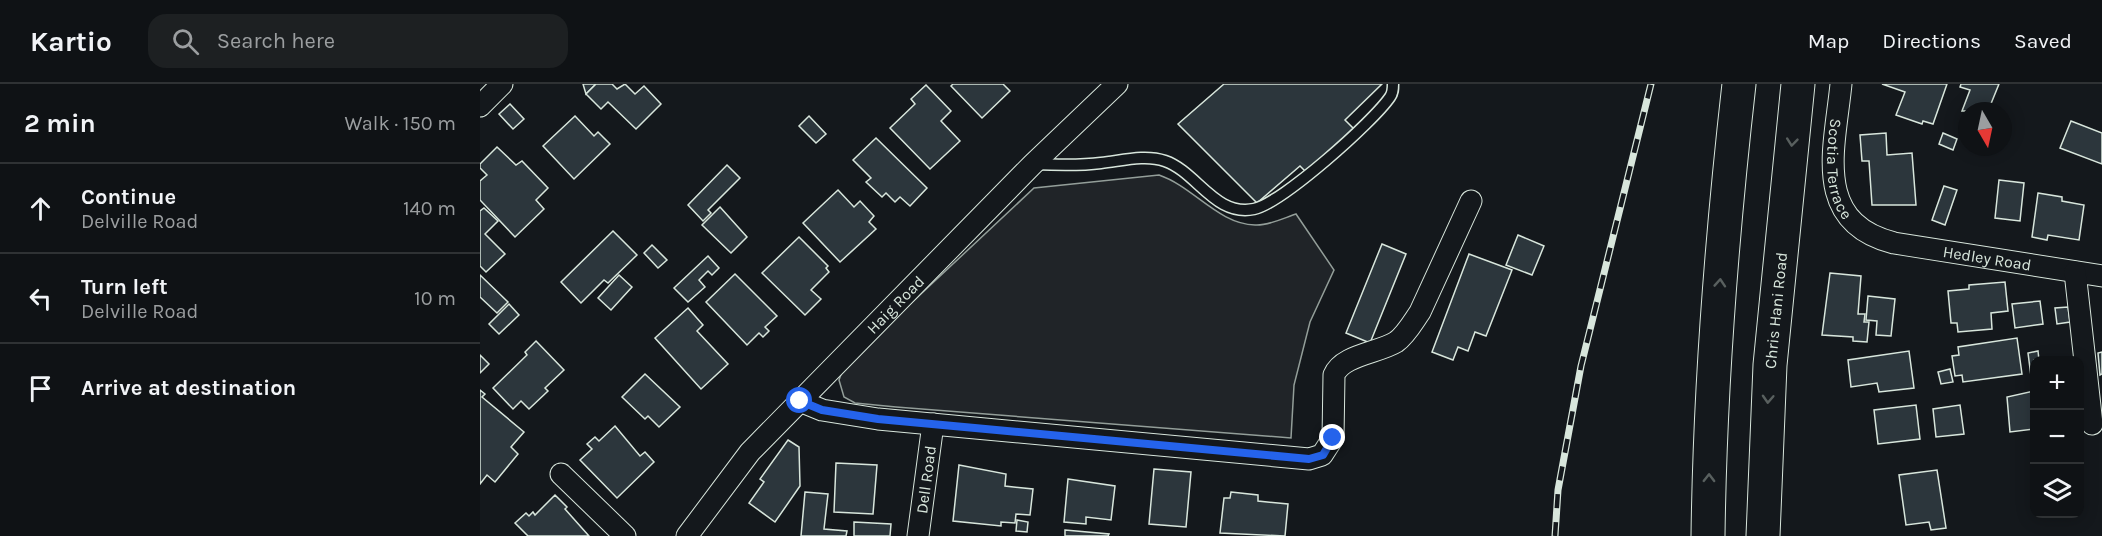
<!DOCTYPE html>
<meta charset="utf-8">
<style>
:root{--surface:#0f1215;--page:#1d2022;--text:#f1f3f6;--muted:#9b9ea0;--line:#2f3234}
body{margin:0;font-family:Karla,sans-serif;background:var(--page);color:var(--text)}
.controls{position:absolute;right:18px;bottom:18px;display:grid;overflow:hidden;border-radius:12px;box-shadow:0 3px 15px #0003}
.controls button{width:54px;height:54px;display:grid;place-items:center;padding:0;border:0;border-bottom:2px solid var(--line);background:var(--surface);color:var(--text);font:30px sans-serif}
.compass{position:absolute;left:1478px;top:18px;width:54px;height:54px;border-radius:50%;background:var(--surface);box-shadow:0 3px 15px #0003;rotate:171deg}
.stop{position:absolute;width:18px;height:18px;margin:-14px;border:4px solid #2563eb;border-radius:50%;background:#fff}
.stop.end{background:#2563eb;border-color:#fff;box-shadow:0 2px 6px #0008}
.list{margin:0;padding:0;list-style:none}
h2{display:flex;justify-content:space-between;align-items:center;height:78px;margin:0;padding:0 24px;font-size:26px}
h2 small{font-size:20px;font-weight:400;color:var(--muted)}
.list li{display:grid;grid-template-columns:39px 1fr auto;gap:18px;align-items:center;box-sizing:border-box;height:90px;padding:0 24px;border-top:2px solid var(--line)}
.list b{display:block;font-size:22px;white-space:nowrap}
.list p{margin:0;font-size:20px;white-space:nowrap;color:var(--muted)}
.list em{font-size:20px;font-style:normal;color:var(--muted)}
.icon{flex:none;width:33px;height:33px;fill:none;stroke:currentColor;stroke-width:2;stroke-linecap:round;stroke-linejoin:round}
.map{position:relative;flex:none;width:1622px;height:452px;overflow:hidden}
header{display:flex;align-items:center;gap:36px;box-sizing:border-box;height:84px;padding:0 30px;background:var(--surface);border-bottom:2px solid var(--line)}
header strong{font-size:28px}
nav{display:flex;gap:33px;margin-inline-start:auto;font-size:21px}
.search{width:420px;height:54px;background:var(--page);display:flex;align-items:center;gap:15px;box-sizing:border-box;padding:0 21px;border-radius:18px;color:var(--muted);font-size:22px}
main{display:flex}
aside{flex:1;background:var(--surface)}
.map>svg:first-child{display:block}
.green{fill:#202428;stroke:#939e99;stroke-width:1.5}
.building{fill:#2c363c;stroke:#d8e6dc;stroke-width:1.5}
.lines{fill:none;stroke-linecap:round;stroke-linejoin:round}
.lane-casing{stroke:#d8e6dc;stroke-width:13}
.street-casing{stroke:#d8e6dc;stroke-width:23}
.primary-casing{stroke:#d8e6dc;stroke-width:35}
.lane{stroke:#14181c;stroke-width:10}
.street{stroke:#14181c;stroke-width:21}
.primary{stroke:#14181c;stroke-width:33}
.rail-casing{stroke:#d8e6dc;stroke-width:7}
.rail{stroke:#14181c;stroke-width:4.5;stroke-dasharray:14;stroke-linecap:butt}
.oneway{stroke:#59605f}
.route{stroke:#2563eb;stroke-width:8}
.labels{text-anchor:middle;stroke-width:4.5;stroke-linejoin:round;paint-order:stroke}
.street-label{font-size:16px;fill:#d8e6dc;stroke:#14181c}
</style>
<header>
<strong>Kartio</strong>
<div class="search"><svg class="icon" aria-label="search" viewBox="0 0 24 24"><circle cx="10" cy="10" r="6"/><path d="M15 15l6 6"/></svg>Search here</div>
<nav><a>Map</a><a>Directions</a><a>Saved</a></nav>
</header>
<main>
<aside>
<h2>2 min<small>Walk · 150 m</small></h2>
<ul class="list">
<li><svg class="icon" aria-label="ahead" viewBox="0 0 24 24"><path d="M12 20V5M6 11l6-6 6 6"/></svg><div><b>Continue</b><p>Delville Road</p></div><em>140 m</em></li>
<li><svg class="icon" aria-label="left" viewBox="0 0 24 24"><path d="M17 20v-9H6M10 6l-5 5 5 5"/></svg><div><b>Turn left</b><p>Delville Road</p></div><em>10 m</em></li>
<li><svg class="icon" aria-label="arrive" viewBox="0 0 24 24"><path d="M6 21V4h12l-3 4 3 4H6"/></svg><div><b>Arrive at destination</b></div></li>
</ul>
</aside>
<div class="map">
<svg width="1622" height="452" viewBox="0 0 1622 452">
<rect width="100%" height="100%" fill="#14181c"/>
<!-- green -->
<path class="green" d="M679,91C714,103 738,140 775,141C788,142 804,134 816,130L854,186L830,238L814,301L811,354L416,323L375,319L364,313L359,296L364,282L554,104Z"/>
<!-- building -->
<g class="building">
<path d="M103,0H116L106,10Z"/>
<path d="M116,0H132L137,5L145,0L155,10L164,2L181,20L156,45L128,18L121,25L106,10Z"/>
<path d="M473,0H523L530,7L502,34L471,2Z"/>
<path d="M744,0H902L865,36L875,46L829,91L820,82L777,119L698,40Z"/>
<path d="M1402,0H1467L1453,40L1443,37L1442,40L1416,31L1425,8Z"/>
<path d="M1481,0H1519L1508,27H1482L1490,6L1480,3Z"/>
<path d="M446,1L471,27L461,37L480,57L450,85L410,44L435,20L431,15Z"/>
<path d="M30,20L44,35L33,45L19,30Z"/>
<path d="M95,32L114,52L118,48L130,60L94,95L63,62Z"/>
<path d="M329,32L346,50L336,59L319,42Z"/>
<path d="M1591,37L1622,49V80L1580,64Z"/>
<path d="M1406,49L1407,71L1432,69L1436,121H1392L1389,77H1382L1380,51Z"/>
<path d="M1463,49L1477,55L1473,66L1459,60Z"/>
<path d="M396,54L447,104L430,122L420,113L415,118L406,109L402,113L386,98L391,94L373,76Z"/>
<path d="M17,63L36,81L42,77L68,104L56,116L64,125L35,153L0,116V97L7,91L0,84V80Z"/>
<path d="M247,81L260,94L228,126L231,129L223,137L208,121Z"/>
<path d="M1519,96L1544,99L1540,137L1515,134Z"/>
<path d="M1464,102L1477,106L1465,141L1452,136Z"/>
<path d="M358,106L374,123L380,117L394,132L389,138L396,145L360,178L323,139Z"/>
<path d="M1558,109L1582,113V117L1604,121L1599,156L1568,151L1567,156L1552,153Z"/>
<path d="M240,123L267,153L251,169L222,141Z"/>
<path d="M4,124L18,137L5,150L25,170L6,188L0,182V127Z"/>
<path d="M133,147L157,171L128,199L124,196L101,219L81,198Z"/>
<path d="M1038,151L1064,162L1052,191L1026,181Z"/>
<path d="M319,153L348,182L346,184L349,188L331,206L341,215L325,231L282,189Z"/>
<path d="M902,160L926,170L890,259L866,249Z"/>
<path d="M172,161L187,176L178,184L164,169Z"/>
<path d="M989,170L1032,186L1006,252L995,248L988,267L978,263L973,276L952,268Z"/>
<path d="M228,172L239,184L232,191L228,187L219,196L225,203L208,218L194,204Z"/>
<path d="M1350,189L1381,192L1378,230H1385L1384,238H1389L1387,258L1373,257V253L1342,251Z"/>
<path d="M255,190L297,232L285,243L289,247L283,253L279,249L267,261L226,218Z"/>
<path d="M0,191L28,218L17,229L0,213Z"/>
<path d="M139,191L152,203L131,226L118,214Z"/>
<path d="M1525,198L1528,227L1511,229L1512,245L1478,248L1477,239H1471L1468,207L1489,205V201Z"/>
<path d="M1388,212L1415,215L1411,252L1396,251L1397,237L1386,236Z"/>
<path d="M1560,217L1563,240L1535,244L1532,220Z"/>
<path d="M29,220L39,231L19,250L9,240Z"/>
<path d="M1588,223L1590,238L1577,240L1575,224Z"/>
<path d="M208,224L223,241L217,247L248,280L221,305L175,254Z"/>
<path d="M1537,254L1542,290L1483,298L1482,291L1475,292L1472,272L1479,271L1478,263Z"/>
<path d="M56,257L84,286L65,304L68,307L49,325L41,317L33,325L13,304L47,271L45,268Z"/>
<path d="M1429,267L1434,304L1399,308L1397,299L1371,303L1368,276Z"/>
<path d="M1558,267L1559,276H1554V292H1551L1548,269Z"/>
<path d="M1622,268V290L1620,291L1618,269Z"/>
<path d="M0,271L9,280L0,289Z"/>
<path d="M1470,285L1473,298L1461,300L1458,288Z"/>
<path d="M165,290L200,323L179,343L168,332L165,335L142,313Z"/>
<path d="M0,306L5,310L2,313L44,348L31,363L38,370L15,398L7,391L0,400Z"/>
<path d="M1554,307V345L1530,348L1527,313Z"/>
<path d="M1436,321L1440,355L1398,360L1394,326Z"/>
<path d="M1480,321L1484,350L1456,353L1453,325Z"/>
<path d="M135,342L160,372L165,368L174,378L137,414L100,376L112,365L107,360L115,353L119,357Z"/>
<path d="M308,356L319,363L320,402L295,438L269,419L284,398L280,395Z"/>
<path d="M356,379L397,381L393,430L354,428Z"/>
<path d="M479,381L526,390L525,402L553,405L550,431L536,430L535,439L521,438V442L473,437Z"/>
<path d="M674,385L711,388L706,443L669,440Z"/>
<path d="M1457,386L1466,444L1451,446L1449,438L1426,441L1419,391Z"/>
<path d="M588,395L635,402L631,436L606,433V440L584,438Z"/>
<path d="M325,408L348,410L344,445L367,447L366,452H321Z"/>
<path d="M751,408L778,411V417L808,420L805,452L740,449L744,414H750Z"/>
<path d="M75,411L87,423L85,425L109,452H48L35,439L46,429L49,432L53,428L55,431Z"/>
<path d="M537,436L548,438L547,448L536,447Z"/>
<path d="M374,438L411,440L410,452H374Z"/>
<path d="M585,446L629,450L628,452H585Z"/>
</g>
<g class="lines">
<!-- lane casing -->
<g class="lane-casing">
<path id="lane" d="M553,80C576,81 598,82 621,79C641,77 665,70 685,77C717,88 735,133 774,125C802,119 893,38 910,13C913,9 913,5 913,0"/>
</g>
<!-- street casing -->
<g class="street-casing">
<g id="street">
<path id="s1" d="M1361,0C1355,63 1331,138 1414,159L1622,192"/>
<path d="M0,22L22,0"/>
<path d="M1595,188L1612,340"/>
<path d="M320,317L342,326L398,335L829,375L842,371L853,354L854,291C862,271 898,269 916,258C926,251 933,238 940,228L991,117"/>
<path d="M81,390L145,452"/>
<path id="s2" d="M207,452L270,368L553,80L637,0"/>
<path id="s3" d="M438,452L453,340"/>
</g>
</g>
<!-- primary casing -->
<g class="primary-casing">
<g id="primary">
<path d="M1228,452C1230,301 1242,150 1259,0"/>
<path id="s4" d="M1283,452L1290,281L1318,0"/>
</g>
</g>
<!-- lane -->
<use href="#lane" class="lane"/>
<!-- street -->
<use href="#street" class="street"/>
<!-- primary -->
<use href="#primary" class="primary"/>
<!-- rail casing -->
<g class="rail-casing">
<path id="rail" d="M1075,452L1078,406L1101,282L1171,0"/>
</g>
<!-- rail -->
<use href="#rail" class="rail"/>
</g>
<!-- one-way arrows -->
<defs><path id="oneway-chevron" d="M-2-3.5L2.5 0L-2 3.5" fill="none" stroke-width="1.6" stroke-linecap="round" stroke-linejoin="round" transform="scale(1.5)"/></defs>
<g class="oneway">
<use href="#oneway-chevron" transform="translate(1312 58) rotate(96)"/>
<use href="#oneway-chevron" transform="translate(1240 199) rotate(-86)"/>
<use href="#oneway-chevron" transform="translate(1288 315) rotate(93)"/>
<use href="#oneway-chevron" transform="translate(1229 394) rotate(-89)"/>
</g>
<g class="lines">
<!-- route -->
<path class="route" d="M320,317L342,326L398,335L829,375L843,371L853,354"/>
</g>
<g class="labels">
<!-- street labels -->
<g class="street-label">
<text dy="6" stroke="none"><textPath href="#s1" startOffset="86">Scotia Terrace</textPath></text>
<text dy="6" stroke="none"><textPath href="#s1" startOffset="284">Hedley Road</textPath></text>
<text dy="6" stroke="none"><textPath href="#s2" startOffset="312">Haig Road</textPath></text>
<text dy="6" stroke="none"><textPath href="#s4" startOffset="226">Chris Hani Road</textPath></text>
<text dy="6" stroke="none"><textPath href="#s3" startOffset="57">Dell Road</textPath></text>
</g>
</g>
</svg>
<div class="controls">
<button>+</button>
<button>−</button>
<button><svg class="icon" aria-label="layers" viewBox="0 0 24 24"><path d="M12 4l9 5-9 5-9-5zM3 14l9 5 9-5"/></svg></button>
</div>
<svg class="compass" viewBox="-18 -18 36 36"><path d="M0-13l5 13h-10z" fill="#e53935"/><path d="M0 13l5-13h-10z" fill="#9b9ea0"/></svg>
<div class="stop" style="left:320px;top:317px"></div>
<div class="stop end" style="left:853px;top:354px"></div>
</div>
</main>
